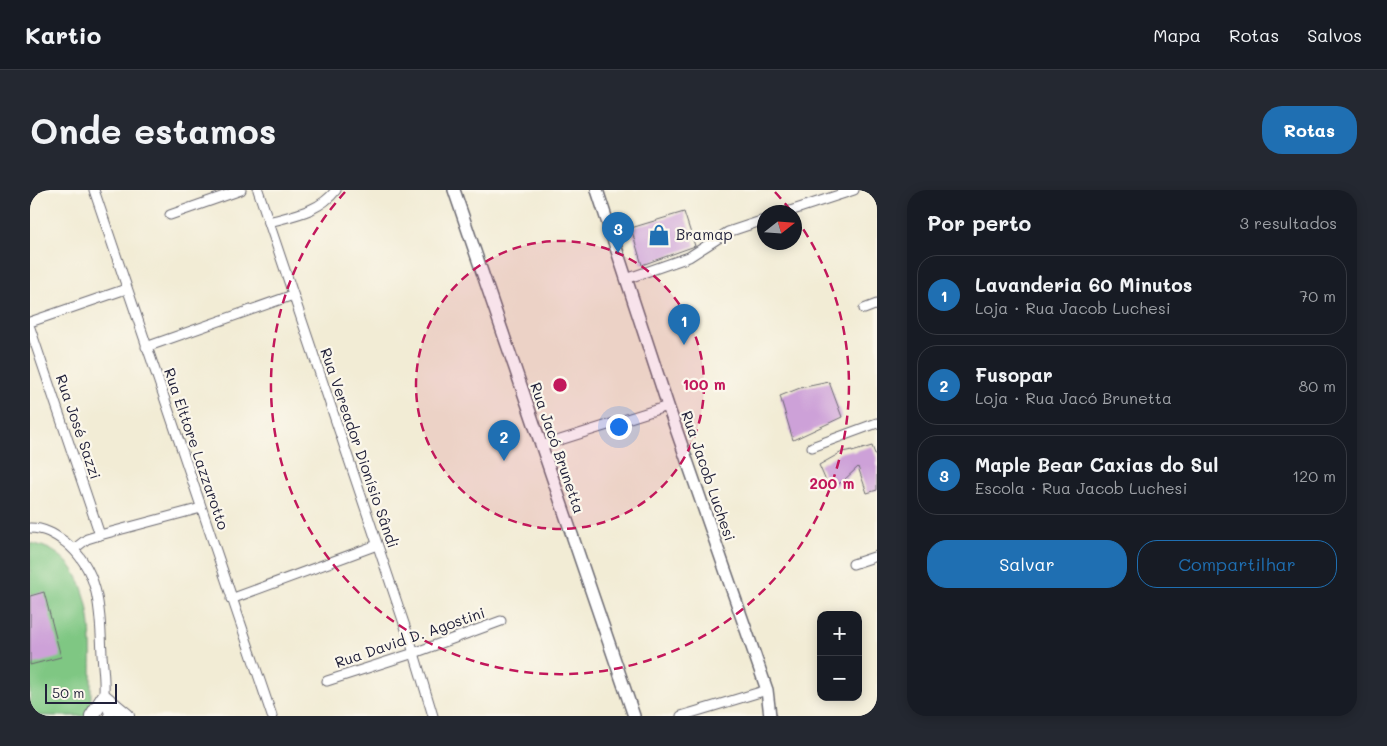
<!DOCTYPE html>
<html lang="pt">
<meta charset="utf-8">
<style>
:root{--surface:#171b24;--page:#242831;--text:#f1f3f6;--muted:#9ea1a6;--line:#363941;--accent:#1f6fb2}
body{margin:0;font-family:Mali,sans-serif;background:var(--page);color:var(--text)}
.controls{position:absolute;right:15px;bottom:15px;display:grid;overflow:hidden;border-radius:10px;box-shadow:0 2px 12px #0003}
.controls button{width:45px;height:45px;display:grid;place-items:center;padding:0;border:0;border-bottom:1px solid var(--line);background:var(--surface);color:var(--text);font:25px sans-serif}
.compass{position:absolute;left:727px;top:15px;width:45px;height:45px;border-radius:50%;background:var(--surface);box-shadow:0 2px 12px #0003;rotate:73deg}
.scale{position:absolute;left:15px;bottom:12px;width:72px;box-sizing:border-box;padding-left:5px;border:2px solid #22223b;border-top:0;font-size:14px;line-height:18px;white-space:nowrap;color:#22223b;-webkit-text-stroke:4px #fbf7ec;paint-order:stroke}
.you{position:absolute;left:588px;top:236px;width:18px;height:18px;margin:-12px;border:4px solid #fff;border-radius:50%;background:#1a73e8;box-shadow:0 0 0 8px #1a73e833}
.badge{display:grid;place-items:center;width:32px;height:32px;border-radius:50%;background:var(--accent);color:#fff;font-size:16px;font-weight:700}
.pin{position:absolute;translate:-50% -41px;filter:drop-shadow(0 1px 2px #0008)}
.pin::after{content:'';position:absolute;top:26px;width:18px;height:15px;background:inherit;clip-path:polygon(0 0,100% 0,50% 100%)}
.list{margin:0;padding:0;list-style:none}
h2{display:flex;justify-content:space-between;align-items:center;height:65px;margin:0;padding:0 20px;font-size:21px}
h2 small{font-size:16px;font-weight:400;color:var(--muted)}
.list li{display:grid;grid-template-columns:32px 1fr auto;gap:15px;align-items:center;box-sizing:border-box;height:80px;margin:0 10px 10px;padding:0 10px;border:1px solid var(--line);border-radius:20px}
.list b{display:block;font-size:19px;white-space:nowrap}
.list p{margin:0;font-size:16px;white-space:nowrap;color:var(--muted)}
.list em{font-size:16px;font-style:normal;color:var(--muted)}
.actions{display:flex;gap:10px;padding:15px 20px}
.actions a{flex:1;padding:11px 0;border:1px solid var(--accent);border-radius:20px;text-align:center;font-size:18px;color:var(--accent)}
.actions .main{background:var(--accent);color:#fff}
.map{position:relative;flex:none;width:847px;height:526px;overflow:hidden;border-radius:20px}
header{display:flex;align-items:center;gap:30px;box-sizing:border-box;height:70px;padding:0 25px;background:var(--surface);border-bottom:1px solid var(--line)}
header strong{font-size:24px}
nav{display:flex;gap:28px;margin-inline-start:auto;font-size:18px}
.intro{display:flex;align-items:center;justify-content:space-between;box-sizing:border-box;height:120px;padding:0 30px}
h1{margin:0;font-size:35px}
.button{padding:12px 22px;border-radius:20px;background:var(--accent);color:#fff;font-size:18px;font-weight:700}
main{display:flex;gap:30px;padding:0 30px}
aside{flex:1;background:var(--surface);border-radius:20px;box-shadow:0 2px 12px #0003}
.map>svg:first-child{display:block}
.green{fill:#7fc783;stroke:#50745f}
.building{fill:#cda1d8}
.lines{fill:none;stroke-linecap:round;stroke-linejoin:round}
.minor-casing{stroke:#6b6971;stroke-width:11}
.tertiary-casing{stroke:#6b6971;stroke-width:14}
.primary-casing{stroke:#6b6971;stroke-width:16}
.minor{stroke:#fff;stroke-width:9}
.tertiary{stroke:#fff;stroke-width:11}
.primary{stroke:#fff;stroke-width:14}
.ring{fill:none;stroke:#c2185b;stroke-width:2.5;stroke-dasharray:9 6}
.labels{text-anchor:middle;stroke-width:4.5;stroke-linejoin:round;paint-order:stroke}
.poi-label{font-size:15px;fill:#22223b;stroke:#fbf7ec;text-anchor:start}
.street-label{font-size:15px;fill:#22223b;stroke:#fbf7ec}
.centre{fill:#c2185b;stroke:#fbf7ec;stroke-width:2.5}
.ring-label{font-size:15px;text-anchor:middle;font-weight:bold;fill:#c2185b;stroke:#fbf7ec;stroke-width:4.5;stroke-linejoin:round;paint-order:stroke}
</style>
<header>
<strong>Kartio</strong>
<nav><a>Mapa</a><a>Rotas</a><a>Salvos</a></nav>
</header>
<div class="intro"><h1>Onde estamos</h1><a class="button">Rotas</a></div>
<main>
<div class="map">
<svg width="847" height="526" viewBox="0 0 847 526">
<rect width="100%" height="100%" fill="#fbf7ec"/>
<filter id="ink" filterUnits="userSpaceOnUse"><feTurbulence type="fractalNoise" baseFrequency=".02" numOctaves="2"/><feDisplacementMap in="SourceGraphic" scale="10" xChannelSelector="R" yChannelSelector="G"/><feConvolveMatrix kernelMatrix="1 2 1 2 8 2 1 2 1" color-interpolation-filters="sRGB"/></filter>
<filter id="wash" filterUnits="userSpaceOnUse"><feTurbulence type="fractalNoise" baseFrequency=".0096" numOctaves="4" result="noise"/><feDisplacementMap in="SourceGraphic" scale="20" xChannelSelector="R" yChannelSelector="G"/><feGaussianBlur stdDeviation="1.12" result="paint"/><feColorMatrix in="noise" values="0 0 0 0 0 0 0 0 0 0 0 0 0 0 0 0 0 1.4 0 .05"/><feComposite in="paint" operator="in"/></filter>
<g filter="url(#wash)">
<rect width="100%" height="100%" fill="#f2ecd5"/>
<!-- green -->
<path class="green" d="M0,353C73,366 60,459 61,514L55,526H0Z"/>
<g id="blocks">
<!-- building -->
<g class="building">
<path d="M654,22L665,56L612,75L601,38Z"/>
<path d="M799,192L812,227L763,250L750,206L770,198Z"/>
<path d="M842,256L847,269V300L837,303L828,277L812,292L799,298L789,275L812,262L822,260V262Z"/>
<path d="M14,402L31,467L0,475V406Z"/>
</g>
</g>
</g>
<g filter="url(#ink)">
<use href="#blocks" fill-opacity="0" stroke="#6b6971" stroke-width="1"/>
<g class="lines">
<!-- minor casing -->
<g class="minor-casing">
<g id="minor">
<path d="M64,0L242,526"/>
<path d="M228,0L384,463L403,526"/>
<path d="M757,22L824,0"/>
<path d="M140,25L211,0"/>
<path d="M239,32C264,25 289,22 306,0"/>
<path d="M596,89L659,67L698,42L734,30"/>
<path d="M834,119L847,114"/>
<path d="M0,132L96,99"/>
<path d="M0,138L70,345"/>
<path d="M116,157L263,105"/>
<path d="M511,256L638,216"/>
<path d="M782,257L847,233"/>
<path d="M0,338C14,338 24,344 35,352C71,380 70,423 72,465C73,479 76,497 73,511"/>
<path d="M44,359L57,349L70,345L171,318"/>
<path d="M823,374L847,366"/>
<path d="M201,409L347,355"/>
<path d="M297,491L384,463L471,431"/>
<path d="M75,509L80,526"/>
<path d="M651,526L737,500"/>
</g>
</g>
<!-- tertiary casing -->
<g class="tertiary-casing">
<g id="tertiary">
<path d="M424,0L604,526"/>
<path d="M567,0L638,216L737,500L740,526"/>
</g>
</g>
<!-- primary casing -->
<g class="primary-casing">
<path id="primary" d="M62,526L74,507L97,526"/>
</g>
<!-- minor -->
<use href="#minor" class="minor"/>
<!-- tertiary -->
<use href="#tertiary" class="tertiary"/>
<!-- primary -->
<use href="#primary" class="primary"/>
</g>
</g>
<!-- distance rings -->
<circle cx="530" cy="195" r="144" fill="#c2185b" fill-opacity=".12"/>
<g class="ring">
<circle cx="530" cy="195" r="144"/>
<path d="M745 2A289 289 0 0 1 761 21M765 27A289 289 0 1 1 315 2"/>
</g>
<!-- icons -->
<defs>
<g id="shop-bare" transform="scale(1.725)"><path d="M-5-2.5h2.3a2.7 3.5 0 0 1 5.4 0H5L5.5 6h-11ZM-1.5-2.5h3a1.5 2.3 0 0 0-3 0Z" fill="#1f6fb2" stroke="#fbf7ec" stroke-width="2.5" paint-order="stroke"/></g>
</defs>
<g fill-rule="evenodd">
<use href="#shop-bare" x="629" y="45"/>
</g>
<g class="labels">
<!-- poi labels -->
<g class="poi-label">
<text x="646" y="50">Bramap</text>
</g>
<!-- street labels -->
<g class="street-label">
<text transform="translate(48 237) rotate(71)" y="5">Rua José Sazzi</text>
<text transform="translate(329 258) rotate(71)" y="5">Rua Vereador Dionísio Sândi</text>
<text transform="translate(527 258) rotate(71)" y="5">Rua Jacó Brunetta</text>
<text transform="translate(166 259) rotate(71)" y="5">Rua Elttore Lazzarotto</text>
<text transform="translate(678 286) rotate(71)" y="5">Rua Jacob Luchesi</text>
<text transform="translate(380 448) rotate(-19)" y="5">Rua David D. Agostini</text>
</g>
</g>
<circle cx="530" cy="195" r="8" class="centre"/>
<g class="ring-label">
<text x="674" y="200">100 m</text>
<text x="802" y="299">200 m</text>
</g>
</svg>
<div class="controls">
<button>+</button>
<button>−</button>
</div>
<svg class="compass" viewBox="-18 -18 36 36"><path d="M0-13l5 13h-10z" fill="#e53935"/><path d="M0 13l5-13h-10z" fill="#9ea1a6"/></svg>
<div class="scale">50 m</div>
<div class="you"></div>
<div class="pin badge" style="left:654px;top:155px">1</div>
<div class="pin badge" style="left:474px;top:271px">2</div>
<div class="pin badge" style="left:588px;top:63px">3</div>
</div>
<aside>
<h2>Por perto<small>3 resultados</small></h2>
<ul class="list">
<li><span class="badge">1</span><div><b>Lavanderia 60 Minutos</b><p>Loja · Rua Jacob Luchesi</p></div><em>70 m</em></li>
<li><span class="badge">2</span><div><b>Fusopar</b><p>Loja · Rua Jacó Brunetta</p></div><em>80 m</em></li>
<li><span class="badge">3</span><div><b>Maple Bear Caxias do Sul</b><p>Escola · Rua Jacob Luchesi</p></div><em>120 m</em></li>
</ul>
<div class="actions"><a class="main">Salvar</a><a>Compartilhar</a></div>
</aside>
</main>
